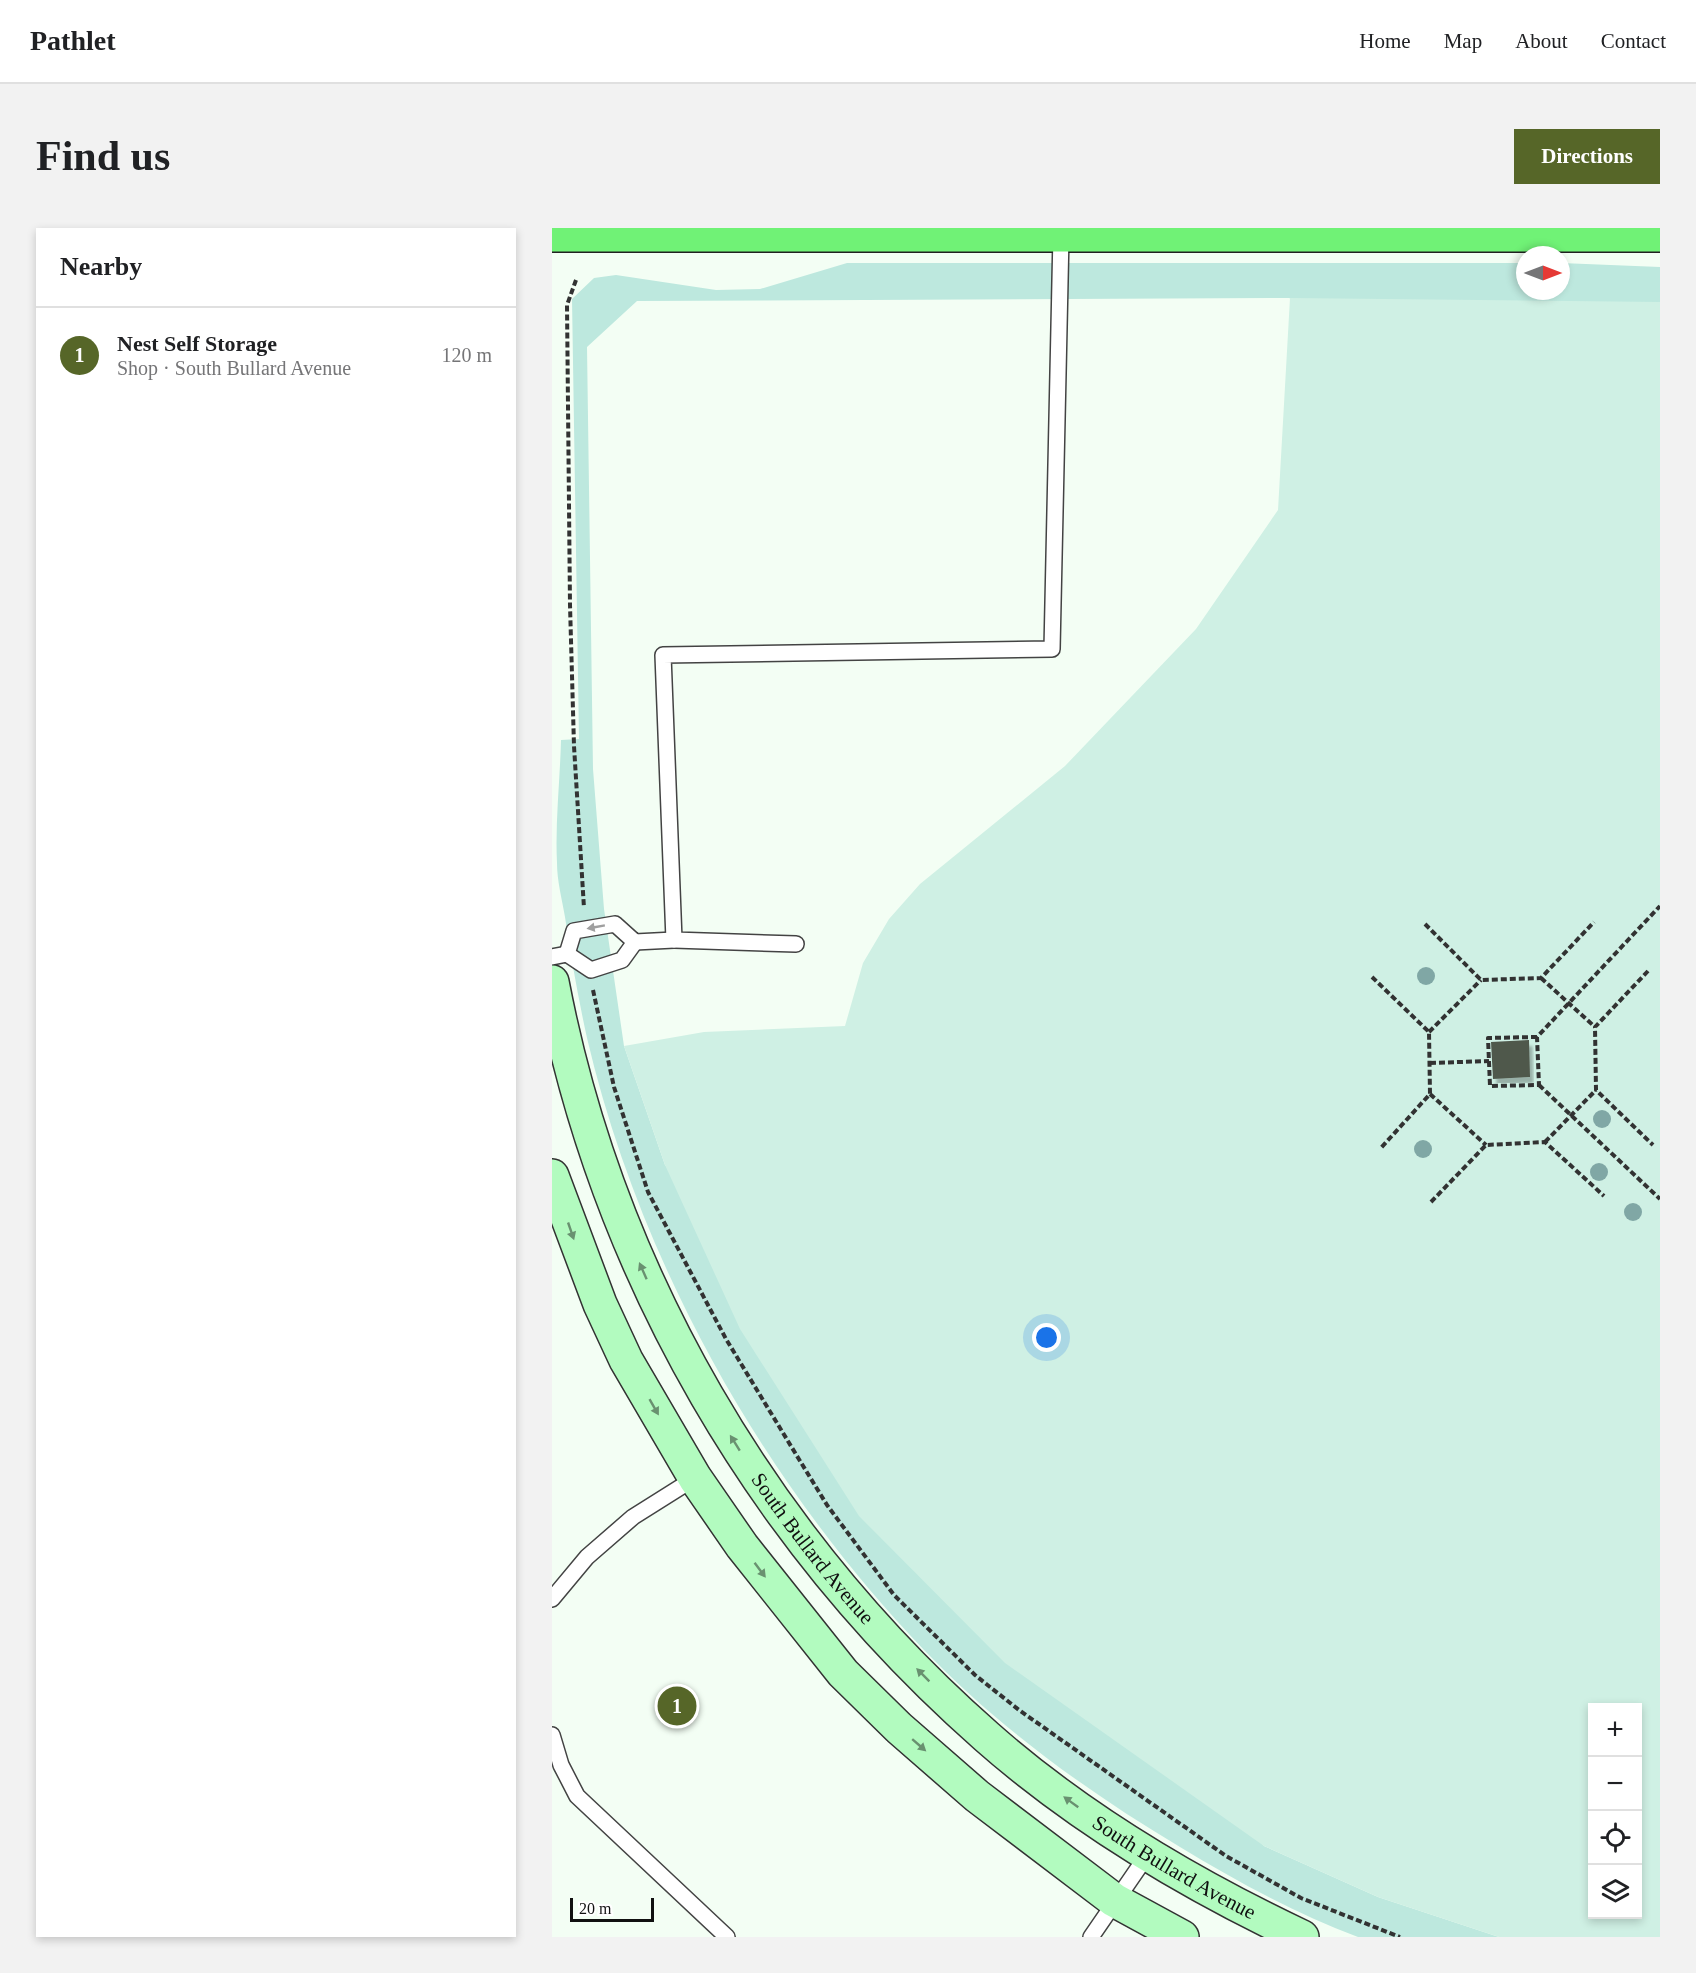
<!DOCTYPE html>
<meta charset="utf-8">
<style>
:root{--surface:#fff;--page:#f2f2f2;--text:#202124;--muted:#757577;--line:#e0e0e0;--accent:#566628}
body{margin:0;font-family:Georgia,serif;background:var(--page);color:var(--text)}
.controls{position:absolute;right:18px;bottom:18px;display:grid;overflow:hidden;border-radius:0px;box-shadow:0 3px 9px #0003}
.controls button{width:54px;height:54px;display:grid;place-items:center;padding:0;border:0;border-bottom:2px solid var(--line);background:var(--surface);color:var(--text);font:30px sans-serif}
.compass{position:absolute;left:964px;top:18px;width:54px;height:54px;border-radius:50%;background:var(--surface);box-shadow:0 3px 9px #0003;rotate:90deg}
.scale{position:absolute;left:18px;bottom:15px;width:84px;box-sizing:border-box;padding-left:6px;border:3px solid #101010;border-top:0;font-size:16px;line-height:21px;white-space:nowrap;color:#101010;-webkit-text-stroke:4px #fff;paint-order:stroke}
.you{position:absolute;left:495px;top:1110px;width:21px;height:21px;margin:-15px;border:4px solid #fff;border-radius:50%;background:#1a73e8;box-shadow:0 0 0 9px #1a73e833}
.badge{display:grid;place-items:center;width:39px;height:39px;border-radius:50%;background:var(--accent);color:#fff;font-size:20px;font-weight:700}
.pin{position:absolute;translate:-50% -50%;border:3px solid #fff;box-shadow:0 2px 6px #0006}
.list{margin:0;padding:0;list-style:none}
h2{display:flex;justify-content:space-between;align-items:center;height:78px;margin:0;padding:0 24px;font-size:26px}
h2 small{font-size:20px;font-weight:400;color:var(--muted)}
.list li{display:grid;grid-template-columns:39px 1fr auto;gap:18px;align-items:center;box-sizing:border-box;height:96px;padding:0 24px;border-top:2px solid var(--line)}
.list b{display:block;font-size:22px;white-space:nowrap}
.list p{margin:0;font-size:20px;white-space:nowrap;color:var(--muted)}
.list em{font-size:20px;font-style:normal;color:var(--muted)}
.icon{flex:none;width:33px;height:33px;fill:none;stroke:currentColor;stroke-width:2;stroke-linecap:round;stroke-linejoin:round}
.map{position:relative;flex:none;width:1108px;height:1709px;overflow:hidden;border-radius:0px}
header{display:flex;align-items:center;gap:36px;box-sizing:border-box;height:84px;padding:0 30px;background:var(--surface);border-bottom:2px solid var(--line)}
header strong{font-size:28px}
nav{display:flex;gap:33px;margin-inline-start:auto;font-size:21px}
.intro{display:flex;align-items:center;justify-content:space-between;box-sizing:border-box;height:144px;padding:0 36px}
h1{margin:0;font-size:42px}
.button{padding:15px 27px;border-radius:0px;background:var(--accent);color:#fff;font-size:21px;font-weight:700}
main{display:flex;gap:36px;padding:0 36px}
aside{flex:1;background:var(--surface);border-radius:0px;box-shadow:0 3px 9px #0003}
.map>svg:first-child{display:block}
.green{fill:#bde8de}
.pitch{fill:#cff0e4;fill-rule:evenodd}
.building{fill:#50584c;filter:url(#shadow)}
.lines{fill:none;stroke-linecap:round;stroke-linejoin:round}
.service-casing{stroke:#434343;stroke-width:18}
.secondary-casing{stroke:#323232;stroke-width:36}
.primary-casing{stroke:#212121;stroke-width:36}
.path{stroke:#323232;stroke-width:4;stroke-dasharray:6 3;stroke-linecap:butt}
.service{stroke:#fff;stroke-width:15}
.secondary{stroke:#b2fbbf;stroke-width:33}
.primary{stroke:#70f276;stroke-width:33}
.tree{fill:#80a7a5}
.oneway{fill:#9f9f9f}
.oneway2{fill:#699170}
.labels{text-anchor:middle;stroke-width:6;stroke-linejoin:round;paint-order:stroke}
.street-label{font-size:21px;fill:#101010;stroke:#fff}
</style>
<header>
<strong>Pathlet</strong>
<nav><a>Home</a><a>Map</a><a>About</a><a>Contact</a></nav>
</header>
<div class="intro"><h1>Find us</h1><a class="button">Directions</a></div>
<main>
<aside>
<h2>Nearby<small></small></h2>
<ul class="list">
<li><span class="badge">1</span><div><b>Nest Self Storage</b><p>Shop · South Bullard Avenue</p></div><em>120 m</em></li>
</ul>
</aside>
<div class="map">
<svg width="1108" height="1709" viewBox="0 0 1108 1709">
<defs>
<filter id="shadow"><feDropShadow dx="3.5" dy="6" stdDeviation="1.5" flood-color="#0004"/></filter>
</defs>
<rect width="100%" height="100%" fill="#f3fef4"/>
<!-- green -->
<path class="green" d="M295,35H973V63H1009V35L1108,39V213L737,70L85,73L35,119L41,541L52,681L72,818L113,937L712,1618L826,1669L947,1709H806C744,1686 684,1653 628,1619C536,1564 447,1500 372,1422C212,1255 88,1036 35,810C26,769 19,729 13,689C10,671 5,653 5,635C3,595 8,553 9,512L27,511L20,71L42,50L64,47L164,62L208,61Z"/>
<!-- pitch -->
<path class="pitch" d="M738,70L1108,74V1709H947L826,1669L712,1618L453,1435L307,1288L188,1101L113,937L72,818L152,804L293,798L311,735L337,691L368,656L513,538L644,401L726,282ZM1040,1480H1086V1686H1040Z"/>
<!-- building -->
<path class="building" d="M977,812L978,849L941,851L939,814Z"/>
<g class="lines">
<!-- service casing -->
<g class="service-casing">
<g id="service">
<path d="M244,716L122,712L111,427L500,421L509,7"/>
<path d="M15,726L22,703L63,696L83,714L122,712"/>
<path d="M0,729L15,726L39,742L70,732L83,714"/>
<path d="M0,1371L35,1329L81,1289L143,1250"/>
<path d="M0,1507L9,1537L25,1568L175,1709"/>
<path d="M539,1709L596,1626"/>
</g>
</g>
<!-- secondary casing -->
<g class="secondary-casing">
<g id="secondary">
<path id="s1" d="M0,754C56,1047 211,1312 435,1509C528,1591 638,1656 750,1709"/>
<path d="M0,948L48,1076L74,1132L143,1250L190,1318L291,1445L347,1500L425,1568L562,1672L630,1709"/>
</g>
</g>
<!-- primary casing -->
<g class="primary-casing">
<path id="primary" d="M0,7H1108"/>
</g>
<!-- path -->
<g class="path">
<path d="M24,52L15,77L18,377L22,518L32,680"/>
<path d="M873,696L929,752L989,750L1042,694"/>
<path d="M1096,743L1043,799L1044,862L1101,917"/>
<path d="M820,749L877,804L878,866L828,921"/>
<path d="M989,750L1043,799"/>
<path d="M41,762L62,859L96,964L174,1111L245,1228L275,1277L342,1367L423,1447L467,1482L674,1628L749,1670L848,1709"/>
<path d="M877,804L929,752"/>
<path d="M985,809L936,810L938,858L987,857L985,809L1108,678"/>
<path d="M878,835L937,833"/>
<path d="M987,857L1108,971"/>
<path d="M878,866L934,917"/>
<path d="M993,914L1044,862"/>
<path d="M879,974L934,917L993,914L1052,968"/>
</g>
<!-- service -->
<use href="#service" class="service"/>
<!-- secondary -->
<use href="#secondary" class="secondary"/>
<!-- primary -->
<use href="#primary" class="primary"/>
</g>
<!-- trees -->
<g class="tree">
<circle cx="874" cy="748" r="9"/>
<circle cx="1050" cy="891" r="9"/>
<circle cx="871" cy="921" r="9"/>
<circle cx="1047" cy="944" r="9"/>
<circle cx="1081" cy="984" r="9"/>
</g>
<!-- one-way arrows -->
<defs><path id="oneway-solid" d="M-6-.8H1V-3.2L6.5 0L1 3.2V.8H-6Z" transform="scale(1.5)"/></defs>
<use class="oneway" href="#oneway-solid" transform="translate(44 699) rotate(170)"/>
<g class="oneway2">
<use href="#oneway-solid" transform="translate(19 1003) rotate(71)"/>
<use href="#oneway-solid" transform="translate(91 1043) rotate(-114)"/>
<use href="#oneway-solid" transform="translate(102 1179) rotate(60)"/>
<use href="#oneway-solid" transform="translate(183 1215) rotate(-122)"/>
<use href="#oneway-solid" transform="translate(208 1342) rotate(53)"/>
<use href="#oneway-solid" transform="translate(371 1447) rotate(-135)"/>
<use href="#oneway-solid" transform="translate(367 1517) rotate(41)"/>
<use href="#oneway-solid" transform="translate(519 1574) rotate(-144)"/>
</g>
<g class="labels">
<!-- street labels -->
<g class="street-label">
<text dy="7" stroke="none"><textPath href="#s1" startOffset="630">South Bullard Avenue</textPath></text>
<text dy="7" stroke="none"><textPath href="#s1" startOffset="1116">South Bullard Avenue</textPath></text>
</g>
</g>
</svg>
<div class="controls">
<button>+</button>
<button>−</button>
<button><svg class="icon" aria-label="locate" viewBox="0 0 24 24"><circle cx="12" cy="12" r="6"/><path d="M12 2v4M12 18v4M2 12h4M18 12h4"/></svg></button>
<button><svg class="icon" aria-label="layers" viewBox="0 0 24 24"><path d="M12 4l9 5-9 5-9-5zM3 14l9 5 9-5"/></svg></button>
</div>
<svg class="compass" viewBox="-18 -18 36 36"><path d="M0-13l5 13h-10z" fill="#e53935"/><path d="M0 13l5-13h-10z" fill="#757577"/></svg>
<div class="scale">20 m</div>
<div class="you"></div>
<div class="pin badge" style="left:125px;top:1478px">1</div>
</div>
</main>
